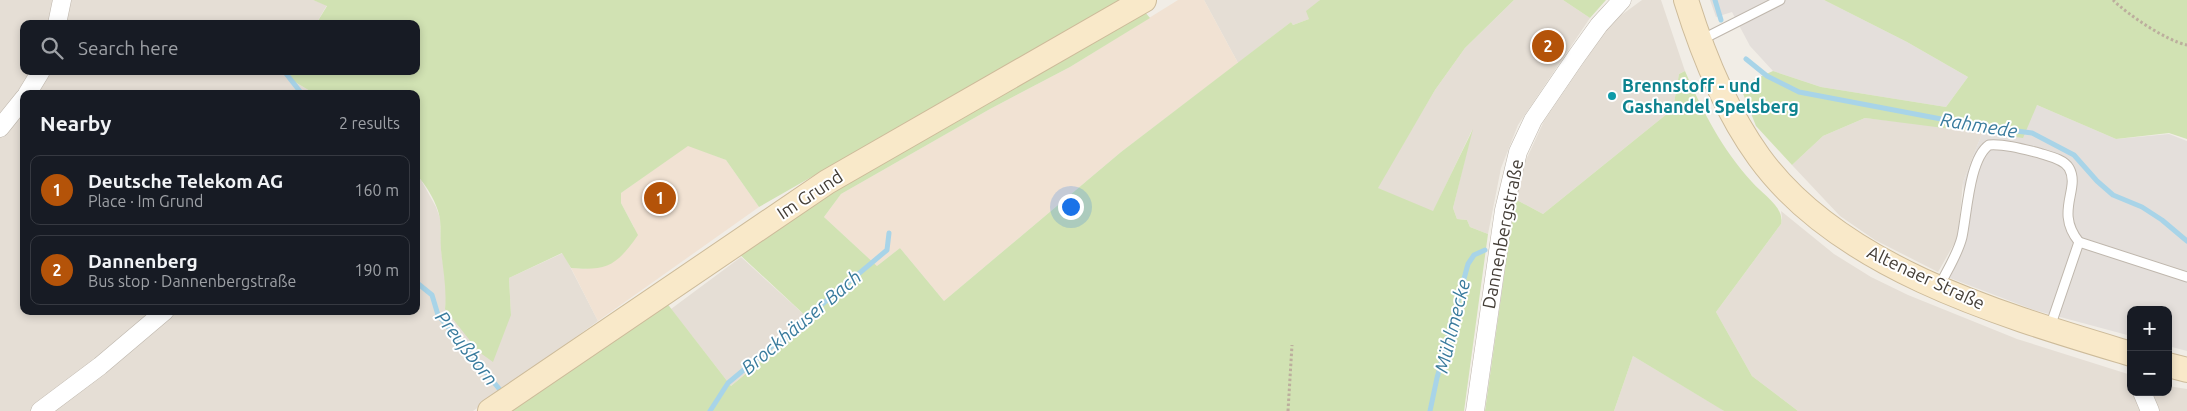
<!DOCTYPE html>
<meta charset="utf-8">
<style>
:root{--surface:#171b24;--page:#20242c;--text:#f1f3f6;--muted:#9ea1a6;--line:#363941;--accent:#b45309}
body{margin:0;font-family:Ubuntu,sans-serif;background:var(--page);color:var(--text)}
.controls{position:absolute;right:15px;bottom:15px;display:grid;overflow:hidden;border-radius:10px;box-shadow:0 2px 8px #0003}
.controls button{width:45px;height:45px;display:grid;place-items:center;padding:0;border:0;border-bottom:1px solid var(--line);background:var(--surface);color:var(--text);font:25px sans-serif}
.you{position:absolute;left:1070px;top:206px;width:18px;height:18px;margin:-12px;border:4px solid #fff;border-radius:50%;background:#1a73e8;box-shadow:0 0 0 8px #1a73e833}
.badge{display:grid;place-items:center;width:32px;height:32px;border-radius:50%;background:var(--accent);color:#fff;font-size:16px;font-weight:700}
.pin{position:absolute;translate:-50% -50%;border:2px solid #fff;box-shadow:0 1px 5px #0006}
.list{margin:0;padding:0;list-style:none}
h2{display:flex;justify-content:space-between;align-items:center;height:65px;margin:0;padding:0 20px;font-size:21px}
h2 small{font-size:16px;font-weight:400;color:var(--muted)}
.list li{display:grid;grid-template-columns:32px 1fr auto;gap:15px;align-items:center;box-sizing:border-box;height:70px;margin:0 10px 10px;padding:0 10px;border:1px solid var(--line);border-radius:10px}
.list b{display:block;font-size:19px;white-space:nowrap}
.list p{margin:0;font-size:16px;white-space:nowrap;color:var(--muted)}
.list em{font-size:16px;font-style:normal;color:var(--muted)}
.icon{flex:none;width:28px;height:28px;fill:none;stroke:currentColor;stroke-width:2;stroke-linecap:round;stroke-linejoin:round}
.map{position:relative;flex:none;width:2187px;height:411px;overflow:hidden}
.search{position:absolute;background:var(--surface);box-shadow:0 2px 8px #0003;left:20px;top:20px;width:400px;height:55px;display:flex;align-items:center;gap:12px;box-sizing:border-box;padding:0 18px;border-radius:10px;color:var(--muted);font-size:19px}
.panel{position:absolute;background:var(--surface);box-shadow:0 2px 8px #0003;left:20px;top:90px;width:400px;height:225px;border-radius:10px}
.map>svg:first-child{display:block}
.residential{fill:#e5ded5}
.commercial{fill:#f1e2d3}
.industrial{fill:#e4dfdb}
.green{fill:#d1e2b3}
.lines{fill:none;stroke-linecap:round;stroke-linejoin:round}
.stream{stroke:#a8d4e8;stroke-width:5}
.lane-casing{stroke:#bfb7ad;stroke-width:11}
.street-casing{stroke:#bfb7ad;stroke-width:19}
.secondary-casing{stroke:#cdbb9a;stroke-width:26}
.path{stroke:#bcae9d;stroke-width:3;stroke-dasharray:2.5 2.5;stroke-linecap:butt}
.lane{stroke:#fff;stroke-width:9}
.street{stroke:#fff;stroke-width:18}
.secondary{stroke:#f9e9c9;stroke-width:24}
.culture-dot{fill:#0f9aa8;stroke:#fff;stroke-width:2}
.labels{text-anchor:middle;stroke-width:4;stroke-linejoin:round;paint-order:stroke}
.culture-label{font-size:18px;font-weight:bold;fill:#0d838f;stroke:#fff;text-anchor:start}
.street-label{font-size:18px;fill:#433d36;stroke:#fff}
.water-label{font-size:19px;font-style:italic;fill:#397b9d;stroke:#fff}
</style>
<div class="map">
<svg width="2187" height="411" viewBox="0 0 2187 411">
<rect width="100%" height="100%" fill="#f1ede6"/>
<!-- residential -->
<g class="residential">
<path d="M0,0H313L327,5L316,24H24V71H288L285,76L315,94H24V311H416V174L421,180L436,207L440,218L441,249L447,292L445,309L511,315L509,278L563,253L598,321L473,411H0Z"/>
<path d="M1204,0H1320L1309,19L1293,25L1291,22L1238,63Z"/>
<path d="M1514,0H1563L1590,18L1518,125L1501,168L1488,234L1470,227L1467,220L1457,219L1453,208L1472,130L1433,212L1377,188L1435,90L1465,48Z"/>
<path d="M1642,0H1661L1685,71L1679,74L1673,109L1543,214L1515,199L1526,160L1544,121L1606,30L1616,19Z"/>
<path d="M1865,118L1983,131L1963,182L1958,237L1938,272L1875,240L1840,216L1792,165L1823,136Z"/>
<path d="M1781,211L1834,254L1871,277L1908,295L2017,339L2131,375V392H2168V386L2187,389V411H1798L1752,376L1716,312L1781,224L1782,218Z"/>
<path d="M741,257L810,320L731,386L671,309Z"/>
<path d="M1633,356L1718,407L1724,411H1614Z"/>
</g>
<!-- commercial -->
<g class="commercial">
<path d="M1178,0H1204L1238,63L1121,152L944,301L900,248L877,266L824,217L841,194L990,109L1070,67Z"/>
<path d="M688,145L726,160L759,207L598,321L571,268L586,269L634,227L621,203V193Z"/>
</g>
<!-- industrial -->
<g class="industrial">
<path d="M1710,0H1824L1907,42L1968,77L1946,107L1821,87L1773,71L1750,46L1732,12L1716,17Z"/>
<path d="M2037,105L2116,139L2169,134L2187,141V351L2168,346V310H2131V336L2034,310L1950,278L1966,239L1963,182L1983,131Z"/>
</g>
<!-- green -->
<g class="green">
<path d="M313,0H1121L759,207L726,160L688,146L621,193V203L638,235C617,265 608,271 571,268L562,253L509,278L511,315L493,362L479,352L445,309C447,289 443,270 441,250C440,240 441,229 440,219C438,204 426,185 416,174V94H315L285,76L288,71H416V24H316L327,6Z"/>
<path d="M1320,0H1514L1465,48L1435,90L1378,188L1433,211L1473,129L1453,208L1457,219L1467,220L1470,227L1488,234L1464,411H510L666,302L731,386L810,320L738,253L813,201L1145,12L1150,18L1070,67L990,109L841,194L824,217L877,266L900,248L944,301L1121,152L1291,22L1293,25L1309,19L1306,11Z"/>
<path d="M1563,0H1606L1590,18Z"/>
<path d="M1824,0H2187V139L2169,133L2116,139L2037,105L2023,138L1865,118L1823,136L1792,165L1756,126L1740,86L1773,71L1821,87L1946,107L1968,77L1907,42Z"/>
<path d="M1685,71C1703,112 1722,149 1752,182C1762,194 1785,207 1781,224L1716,312L1752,376L1798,411H1724L1633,356L1614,411H1485L1515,199L1543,214L1673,109L1679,74Z"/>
</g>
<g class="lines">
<!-- stream -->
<g class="stream">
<path d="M1715,0L1721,20"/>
<path d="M1746,59L1767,76L1799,92L1978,126L2032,133L2074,155L2097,181L2113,195L2142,207L2162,220L2187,241"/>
<path d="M284,71L302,94"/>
<path d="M416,282L432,295L438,315L501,391"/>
<path d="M710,411L728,383L887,250L889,233"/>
<path d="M1430,411L1437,378L1468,264L1474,255L1485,250"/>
</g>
<!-- lane casing -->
<g class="lane-casing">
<g id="lane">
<path d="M1701,40L1780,0"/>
<path d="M1939,287C1946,272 1958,254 1962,237C1967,214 1969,159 1989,145C2006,144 2023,149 2039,153C2048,156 2064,159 2069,168C2081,189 2054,211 2079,242"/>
<path d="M2050,327L2079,242L2187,277"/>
</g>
</g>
<!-- street casing -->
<g class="street-casing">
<g id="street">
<path d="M57,24L62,0"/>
<path d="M27,94L41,71"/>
<path d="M0,128L24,98"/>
<path d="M2142,392L2150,411"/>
<path d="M40,411L100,366L165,311"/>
<path d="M1475,411L1504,210L1518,152L1533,120L1576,57L1599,25L1622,0"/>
</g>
</g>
<!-- secondary casing -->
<g class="secondary-casing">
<g id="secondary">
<path d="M1686,0C1703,55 1725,110 1759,157C1840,269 2005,316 2131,354"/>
<path d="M2168,365L2187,370"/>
<path d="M490,411L827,182L1144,0"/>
</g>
</g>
<!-- path -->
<g class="path">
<path d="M2113,0C2128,15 2167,41 2187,45"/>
<path d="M1288,411L1292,345"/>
</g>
<!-- lane -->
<use href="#lane" class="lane"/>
<!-- street -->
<use href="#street" class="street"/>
<!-- secondary -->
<use href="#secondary" class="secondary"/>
</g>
<!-- markers -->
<circle class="culture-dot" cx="1612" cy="96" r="5"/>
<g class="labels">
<!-- culture labels -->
<g class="culture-label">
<text x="1622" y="92">Brennstoff - und<tspan x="1622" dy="21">Gashandel Spelsberg</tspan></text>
</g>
<!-- street labels -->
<g class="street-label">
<text transform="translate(810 195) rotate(-33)" y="6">Im Grund</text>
<text transform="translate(1503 234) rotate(-79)" y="6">Dannenbergstraße</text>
<text transform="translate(1926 278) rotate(25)" y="6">Altenaer Straße</text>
</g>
<!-- water labels -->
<g class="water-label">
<text transform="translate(1979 125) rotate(9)" y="7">Rahmede</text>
<text transform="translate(801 322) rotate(-40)" y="7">Brockhäuser Bach</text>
<text transform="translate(1452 326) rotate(-76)" y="7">Mühlmecke</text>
<text transform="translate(467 348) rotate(52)" y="7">Preußborn</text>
</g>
</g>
</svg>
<div class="controls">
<button>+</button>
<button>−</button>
</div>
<div class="you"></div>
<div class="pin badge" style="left:660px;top:198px">1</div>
<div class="pin badge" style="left:1548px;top:46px">2</div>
<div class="search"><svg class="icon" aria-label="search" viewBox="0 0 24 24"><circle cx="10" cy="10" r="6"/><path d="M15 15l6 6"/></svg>Search here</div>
<section class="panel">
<h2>Nearby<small>2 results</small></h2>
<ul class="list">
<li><span class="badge">1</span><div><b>Deutsche Telekom AG</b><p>Place · Im Grund</p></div><em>160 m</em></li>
<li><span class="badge">2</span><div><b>Dannenberg</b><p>Bus stop · Dannenbergstraße</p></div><em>190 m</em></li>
</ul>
</section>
</div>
